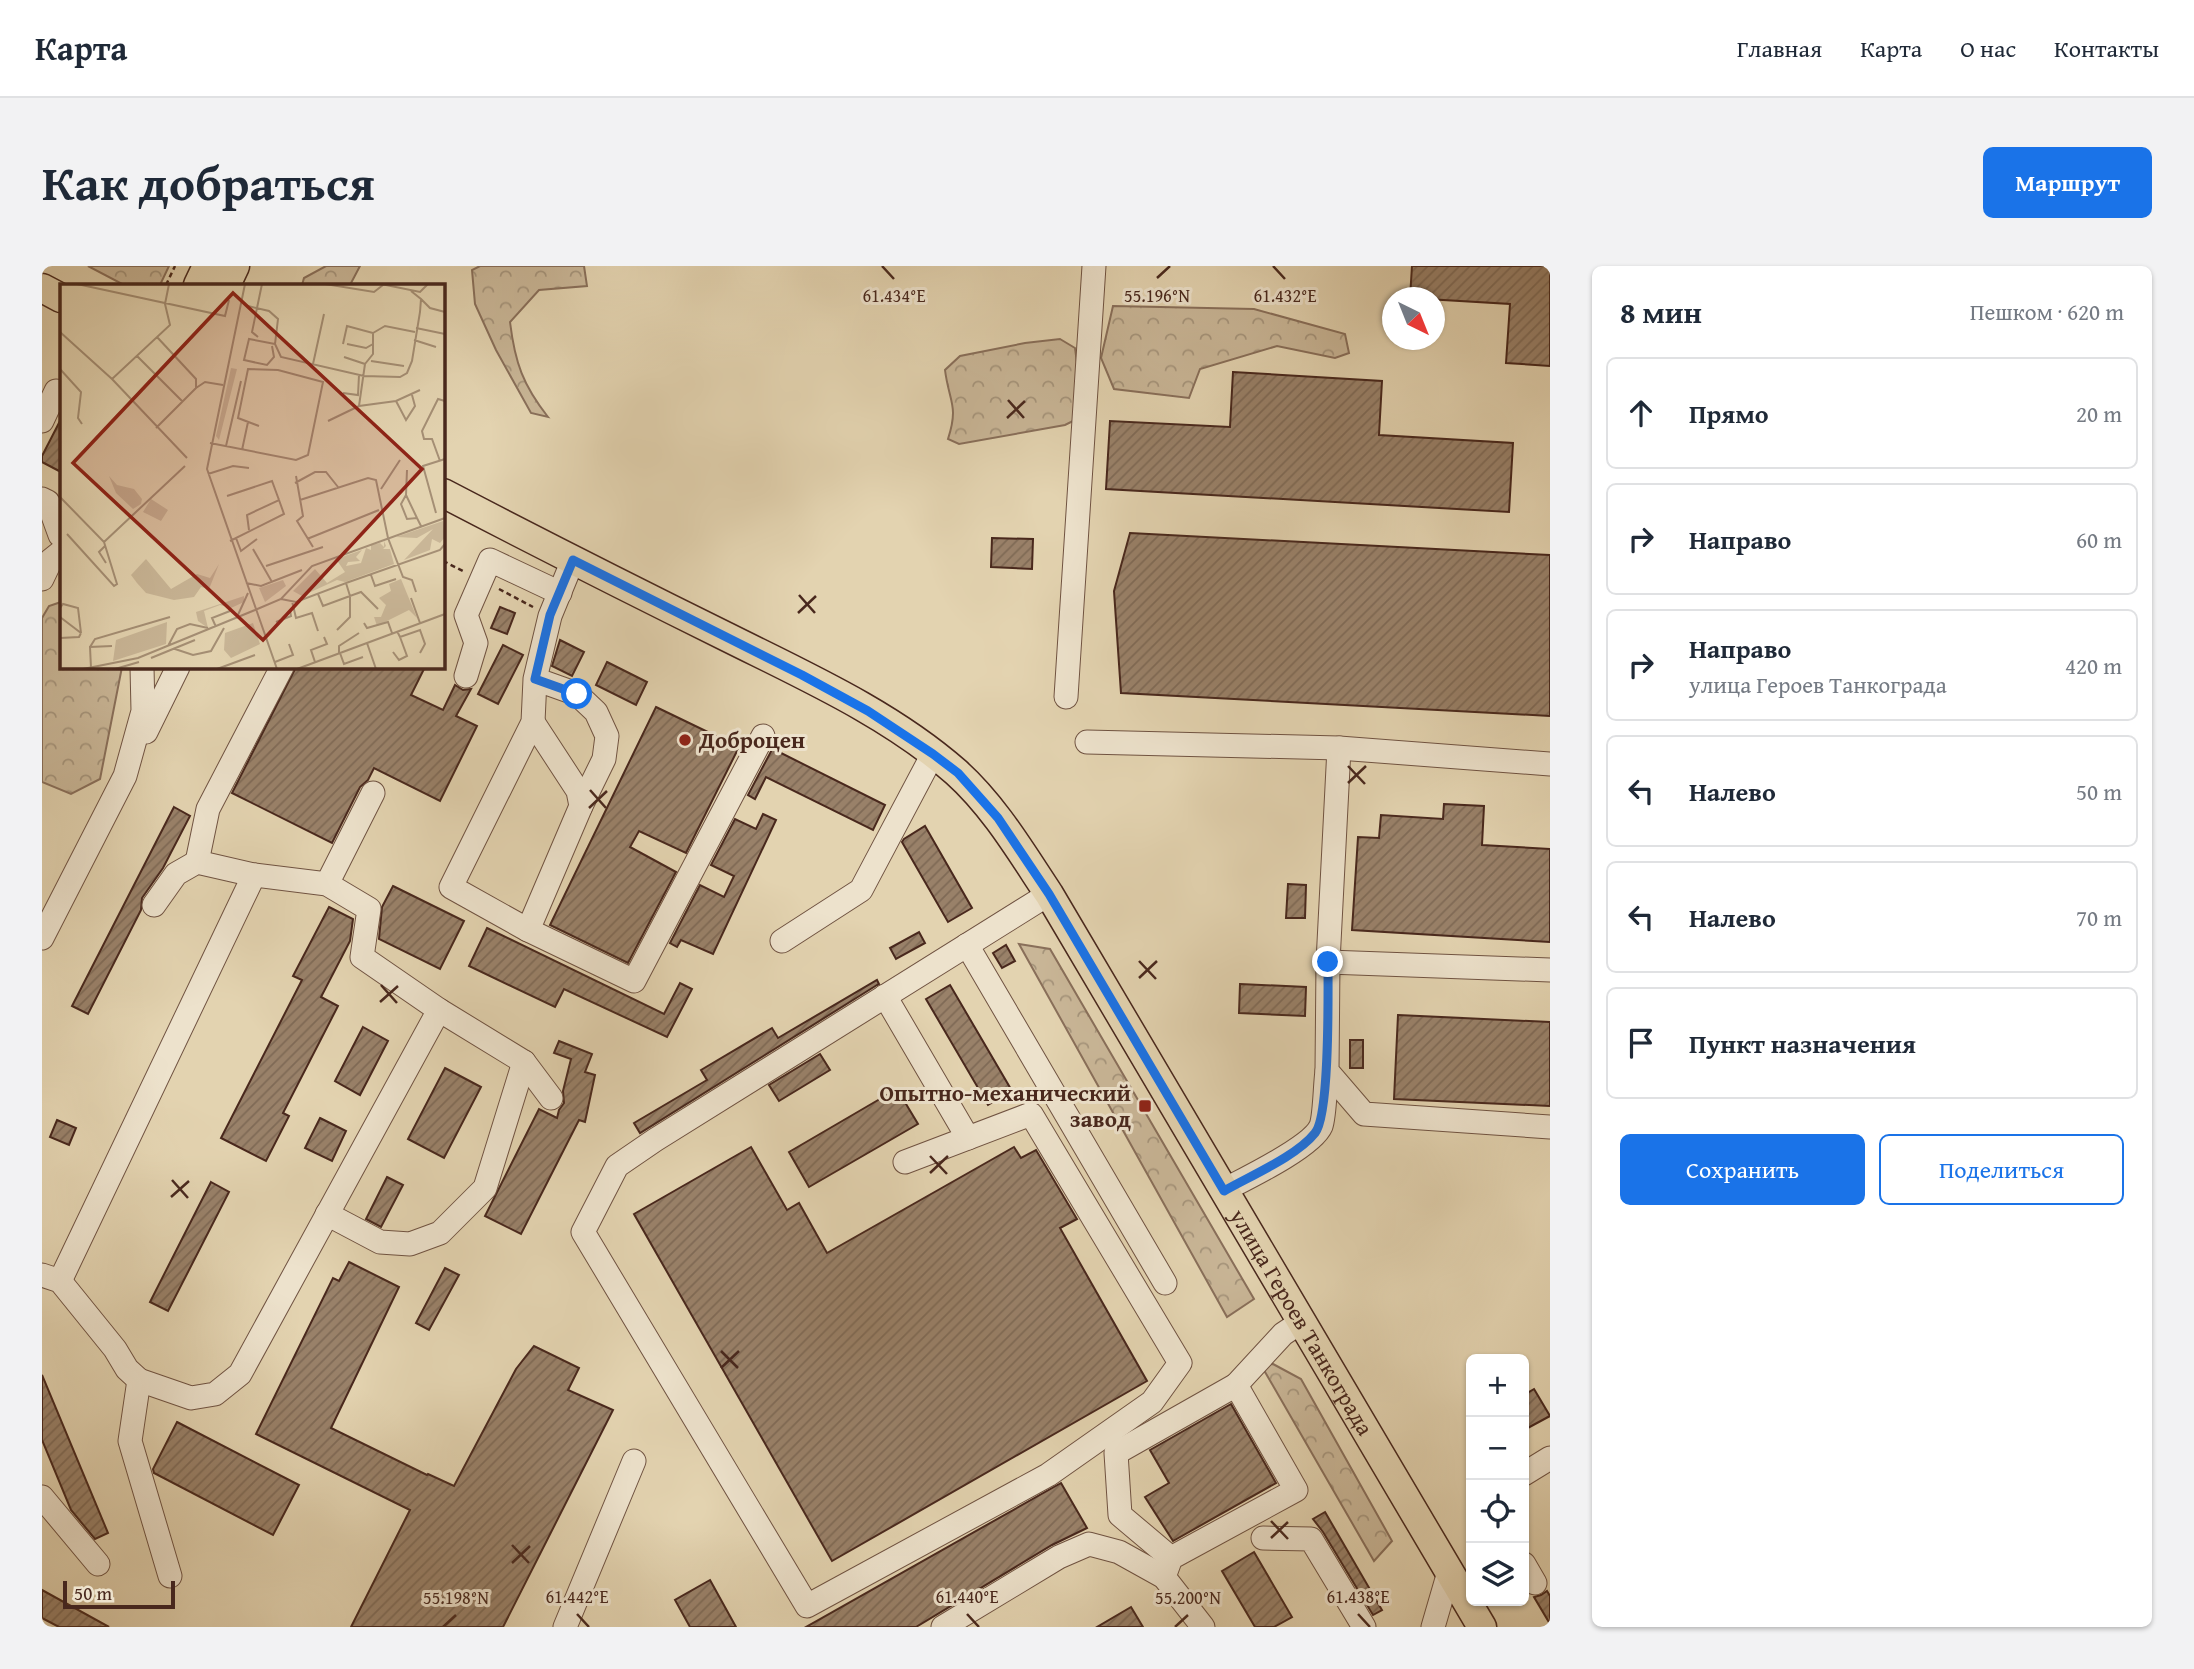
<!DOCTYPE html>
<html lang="ru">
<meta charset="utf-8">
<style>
:root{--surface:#fff;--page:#f2f2f3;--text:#1f2937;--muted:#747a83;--line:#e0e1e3;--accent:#1a73e8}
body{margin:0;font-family:"Gentium Book Plus",serif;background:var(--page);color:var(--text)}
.controls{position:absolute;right:21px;bottom:21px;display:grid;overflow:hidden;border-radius:10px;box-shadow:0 2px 5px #0004}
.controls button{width:63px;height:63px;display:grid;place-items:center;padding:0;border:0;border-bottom:2px solid var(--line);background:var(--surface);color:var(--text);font:35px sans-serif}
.compass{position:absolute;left:1340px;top:21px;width:63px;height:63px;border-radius:50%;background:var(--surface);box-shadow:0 2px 5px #0004;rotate:137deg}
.scale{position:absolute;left:21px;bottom:18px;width:112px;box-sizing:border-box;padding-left:7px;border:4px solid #49281d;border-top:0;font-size:19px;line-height:24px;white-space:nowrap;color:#49281d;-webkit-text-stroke:5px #ede2cc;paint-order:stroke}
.stop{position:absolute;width:21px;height:21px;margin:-16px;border:5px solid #1a73e8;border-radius:50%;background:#fff}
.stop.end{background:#1a73e8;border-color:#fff;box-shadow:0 2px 7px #0008}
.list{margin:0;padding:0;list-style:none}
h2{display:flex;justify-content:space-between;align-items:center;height:91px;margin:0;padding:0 28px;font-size:30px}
h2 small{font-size:23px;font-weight:400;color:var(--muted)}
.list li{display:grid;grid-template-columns:46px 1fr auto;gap:21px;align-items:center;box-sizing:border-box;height:112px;margin:0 14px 14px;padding:0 14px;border:2px solid var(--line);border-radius:10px}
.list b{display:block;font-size:26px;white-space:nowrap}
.list p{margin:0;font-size:23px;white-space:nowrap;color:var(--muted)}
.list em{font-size:23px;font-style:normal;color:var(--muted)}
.actions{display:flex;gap:14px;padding:21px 28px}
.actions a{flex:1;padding:16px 0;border:2px solid var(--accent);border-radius:10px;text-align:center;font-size:24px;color:var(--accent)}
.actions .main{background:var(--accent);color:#fff}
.icon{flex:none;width:38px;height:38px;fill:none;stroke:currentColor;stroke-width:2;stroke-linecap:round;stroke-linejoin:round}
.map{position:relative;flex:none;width:1508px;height:1361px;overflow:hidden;border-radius:10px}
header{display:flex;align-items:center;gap:42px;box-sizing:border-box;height:98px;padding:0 35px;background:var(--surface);border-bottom:2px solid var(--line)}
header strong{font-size:33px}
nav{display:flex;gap:38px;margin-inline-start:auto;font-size:24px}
.intro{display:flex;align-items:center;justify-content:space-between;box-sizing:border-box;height:168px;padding:0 42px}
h1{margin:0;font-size:49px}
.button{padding:18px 32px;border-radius:10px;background:var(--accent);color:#fff;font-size:24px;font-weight:700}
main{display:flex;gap:42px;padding:0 42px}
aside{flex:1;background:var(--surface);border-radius:10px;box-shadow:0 2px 5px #0004}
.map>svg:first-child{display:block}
.forest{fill:url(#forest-crowns);stroke:#896f5a;stroke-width:2}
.building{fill:url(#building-hatch);stroke:#49281d;stroke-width:2}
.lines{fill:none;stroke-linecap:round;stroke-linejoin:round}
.minor-casing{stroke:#705342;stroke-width:25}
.major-casing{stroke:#49281d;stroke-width:31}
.path{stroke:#49281d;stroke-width:2.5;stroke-dasharray:5 3.5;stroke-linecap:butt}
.minor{stroke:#ede2cc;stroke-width:23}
.major{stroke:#e3d3b0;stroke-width:28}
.route{stroke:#1a73e8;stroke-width:9}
.ticks{fill:none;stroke:#49281d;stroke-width:2.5}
.poi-dot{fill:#8f2418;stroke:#ede2cc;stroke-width:2.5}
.labels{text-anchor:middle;stroke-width:6;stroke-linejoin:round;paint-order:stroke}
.poi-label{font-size:23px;font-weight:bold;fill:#49281d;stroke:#ede2cc;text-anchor:start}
.street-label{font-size:23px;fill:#49281d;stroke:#ede2cc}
.inset-road{fill:none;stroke:#a58f75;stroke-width:2}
.view{fill:#8f2418;fill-opacity:0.15;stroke:#8f2418;stroke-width:3.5}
.inset-edge{fill:none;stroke:#49281d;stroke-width:3.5}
.ticks-label{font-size:18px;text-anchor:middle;fill:#49281d;stroke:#ede2cc;stroke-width:6;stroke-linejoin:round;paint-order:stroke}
</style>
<header>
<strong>Карта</strong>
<nav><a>Главная</a><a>Карта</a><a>О нас</a><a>Контакты</a></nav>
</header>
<div class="intro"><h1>Как добраться</h1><a class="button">Маршрут</a></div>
<main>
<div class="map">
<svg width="1508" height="1361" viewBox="0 0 1508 1361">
<defs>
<pattern id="forest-crowns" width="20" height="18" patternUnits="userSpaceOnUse" patternTransform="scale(1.75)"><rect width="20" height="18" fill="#c9b697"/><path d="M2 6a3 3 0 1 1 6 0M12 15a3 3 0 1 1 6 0" fill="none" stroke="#a5947b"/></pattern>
<pattern id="building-hatch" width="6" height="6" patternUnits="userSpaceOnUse" patternTransform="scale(1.75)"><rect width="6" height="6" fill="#998169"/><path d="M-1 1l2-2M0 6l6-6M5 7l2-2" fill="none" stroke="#7f6a56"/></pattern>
</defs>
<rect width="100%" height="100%" fill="#e3d3b0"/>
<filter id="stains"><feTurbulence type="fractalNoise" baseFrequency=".00286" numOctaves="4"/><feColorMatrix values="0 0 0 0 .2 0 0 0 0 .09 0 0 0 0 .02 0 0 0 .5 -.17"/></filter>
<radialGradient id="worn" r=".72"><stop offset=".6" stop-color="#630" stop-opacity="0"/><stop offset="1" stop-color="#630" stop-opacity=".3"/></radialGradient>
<!-- forest -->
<g class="forest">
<path d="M46,0H127L118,19H82Z"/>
<path d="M284,0H318L308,19H260L262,12Z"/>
<path d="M438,0H542L545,20L497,24L468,56C473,97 481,119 506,151L489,147L454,84L433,38L430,4Z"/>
<path d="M1071,40L1212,43L1303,68L1307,87L1293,92L1235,80L1158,103L1147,132L1072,123L1059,92Z"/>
<path d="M1018,73L1033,82L1035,97L1033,154L1023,159L917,178L906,173C917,139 907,136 903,104L918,90L983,77Z"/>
<path d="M19,336V401H80L58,513L29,528L0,516V352L7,340Z"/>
<path d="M977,678L1008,683L1212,1033L1185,1051Z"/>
<path d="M1231,1098L1259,1113L1350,1275L1332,1295L1219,1099Z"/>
</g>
<!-- building -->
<g class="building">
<path d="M1370,0H1508V100L1464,97L1468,38L1368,32Z"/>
<path d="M1191,106L1340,115L1337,169L1471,177L1467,246L1064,223L1068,155L1188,161Z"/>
<path d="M19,153V206L0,196V190Z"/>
<path d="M1088,267L1508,289V450L1079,427L1072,325Z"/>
<path d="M950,272L991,273L990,303L949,301Z"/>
<path d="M458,341L473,347L465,368L449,362Z"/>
<path d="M518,374L542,386L530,410L510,400Z"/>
<path d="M461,379L481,389L456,438L436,428Z"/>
<path d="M565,396L605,416L594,439L554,419Z"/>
<path d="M254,401H383L369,429L401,444L413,419L421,424L429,423L414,450L435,460L398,535L332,502L326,514L318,521L290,577L190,527Z"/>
<path d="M614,441L697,481L644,587L597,565L588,581L634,606L586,697L508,659Z"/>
<path d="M734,476L740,479L737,486L843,539L831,564L724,511L713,533L706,529Z"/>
<path d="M1402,538L1442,540L1440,579L1508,583V676L1310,664L1316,571L1337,572L1339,549L1401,553Z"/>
<path d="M132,541L148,550L121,602L100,632L99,644L46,748L30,740Z"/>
<path d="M721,548L734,554L671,688L639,674L635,681L628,677L658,619L682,631L692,610L669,599L693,553L714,563Z"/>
<path d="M883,560L930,642L906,656L860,576L862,573Z"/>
<path d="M1246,618L1264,619L1263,652H1244Z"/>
<path d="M351,620L422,655L398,703L337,673L340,641Z"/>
<path d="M287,641L311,653L308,675L279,731L296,740L241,847L247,850L224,895L179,872L260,714L251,710Z"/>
<path d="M445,662L622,748L638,717L650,723L625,771L522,723L513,741L427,700Z"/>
<path d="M877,666L883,677L854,693L848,682Z"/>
<path d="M964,679L973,695L960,702L951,687Z"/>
<path d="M835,714L837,718L835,719L598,867L592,857L665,814L659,804L730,762L736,772Z"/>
<path d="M1198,718L1264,721L1263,750L1197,747Z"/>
<path d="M908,719L970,825L946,839L884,733Z"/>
<path d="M1356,749L1508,756V840L1352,833Z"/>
<path d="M321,761L346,775L318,829L293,815Z"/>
<rect x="1308" y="774" width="13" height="28"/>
<path d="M517,775L550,788L543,806L553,809L543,856L537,854L479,968L443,950L497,843L515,852L517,844L522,837L521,825L529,793L512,787Z"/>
<path d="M778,788L788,804L737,835L727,819Z"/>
<path d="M403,802L439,821L402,892L366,873Z"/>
<path d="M855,823L876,858L767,921L747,886Z"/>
<path d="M278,852L304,865L290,895L263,882Z"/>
<path d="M15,854L34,862L27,879L8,871Z"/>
<path d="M709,881L745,944L757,937L785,987L972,881L979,892L994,884L1035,953L1018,962L1105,1115L790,1295L592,948Z"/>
<path d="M345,911L361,919L339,961L324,953Z"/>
<path d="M169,916L187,926L126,1045L108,1036Z"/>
<path d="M307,996L357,1021L289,1162L385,1209L386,1208L412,1220L474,1103L492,1080L537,1102L526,1124L571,1144L461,1361H309L368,1244L214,1168L291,1012L297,1015Z"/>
<path d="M403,1002L417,1009L387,1064L374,1057Z"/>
<path d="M0,1109L66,1267L53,1273L29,1244L0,1174Z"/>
<path d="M1492,1123L1508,1150L1482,1164V1129Z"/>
<path d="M1189,1138L1234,1217L1131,1275L1103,1231L1127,1217L1108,1184Z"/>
<path d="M135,1156L257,1219L231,1269L112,1207L111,1203Z"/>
<path d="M1019,1217L1045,1262L1010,1279L874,1361H764Z"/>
<path d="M1283,1246L1340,1344L1331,1349L1281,1266L1271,1253Z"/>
<path d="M1212,1286L1250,1351L1232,1361H1213L1180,1305Z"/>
<path d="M668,1314L694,1361H648L633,1334Z"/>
<path d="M0,1324L67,1361H17L0,1352Z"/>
<path d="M1505,1325L1508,1330V1358L1492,1331L1499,1329Z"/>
<path d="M1089,1341L1101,1361H1055Z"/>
</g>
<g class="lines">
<!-- minor casing -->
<g class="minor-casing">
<g id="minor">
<path d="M0,155L14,125"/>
<path d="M0,233L6,236L18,269"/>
<path d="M0,313L9,294L19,286"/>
<path d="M424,410L434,377L424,349L448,294L518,327"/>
<path d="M493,413L535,428L554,446L565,470L562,493L539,540L486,664L409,621L491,456L493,413L508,350L531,294"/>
<path d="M1024,431L1052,0"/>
<path d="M491,456L536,525L539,540"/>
<path d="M104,466L136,401"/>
<path d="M1045,476L1297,482L1508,498"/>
<path d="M1297,482L1286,696L1285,805L1322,848L1508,861"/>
<path d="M155,596L166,543L240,401"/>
<path d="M285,618L331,527"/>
<path d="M112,639L134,608L155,596L212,609L285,618L327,643L320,691L397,744L482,796L509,832"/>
<path d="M486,664L592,715L721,470"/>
<path d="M0,672L83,510L101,445L100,401"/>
<path d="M740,675L819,624L891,488"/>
<path d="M925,679L1123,1017"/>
<path d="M1286,696L1508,704"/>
<path d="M843,730L926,872"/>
<path d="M863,896L989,848L1138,1097L1110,1136L1006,1209L765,1340L541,966L575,900L613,874L1007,628"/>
<path d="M1182,924C1203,913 1270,881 1279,860C1283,849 1283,818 1285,805"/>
<path d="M285,948L338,976L368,978L398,967L443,922L482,796"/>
<path d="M0,1009L18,1015L73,1083L85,1103L97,1114L149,1132L173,1128L198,1108L397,744"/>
<path d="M18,1015L212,609"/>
<path d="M97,1114L88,1175L128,1310"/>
<path d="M1194,1119L1241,1068L1259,1056"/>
<path d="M1482,1208L1508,1192"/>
<path d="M0,1231L56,1298"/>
<path d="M1221,1272L1269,1273L1322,1361"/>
<path d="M1482,1298L1493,1317"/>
<path d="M1122,1311L1129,1292L1254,1224L1194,1119L1074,1187L1078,1249L1129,1292"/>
<path d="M523,1361L592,1195"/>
<path d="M901,1361L1017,1291L1047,1278L1077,1286L1122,1311L1161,1361"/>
<path d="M1391,1361L1407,1306"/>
</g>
</g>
<!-- major casing -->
<g class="major-casing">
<g id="major">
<path d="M156,19L165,0"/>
<path d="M184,19L193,0"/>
<path d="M0,22L19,32"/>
<path id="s1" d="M401,227C495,276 590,324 685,371C763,410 848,448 914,506C952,540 979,586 1007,628L1440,1361"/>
</g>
</g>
<!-- path -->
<g class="path">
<path d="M124,19L133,0"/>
<path d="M401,295L423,306"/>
<path d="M457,323L491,341"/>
</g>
<!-- minor -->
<use href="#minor" class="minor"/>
<!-- major -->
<use href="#major" class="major"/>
</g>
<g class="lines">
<!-- route -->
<path class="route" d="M535,428L493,413L508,349L531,294L760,409L826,445L891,488L916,507L956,552L1007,628L1182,925C1208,910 1255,890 1273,867C1288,849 1286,726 1286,696"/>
</g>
<!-- ticks -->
<path class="ticks" d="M840,0L852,13M1231,0L1243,13M1115,12L1128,0M966,134L982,152M965,152L983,135M757,329L773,347M756,347L774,330M1306,500L1323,518M1306,517L1324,500M548,524L564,542M547,542L565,525M1097,695L1114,713M1097,712L1115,695M339,719L355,737M338,736L356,720M888,890L905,908M888,907L906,890M130,914L146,932M129,931L147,915M679,1085L696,1102M679,1102L697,1085M1229,1255L1246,1273M1229,1272L1246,1256M470,1279L487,1297M470,1297L488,1280M535,1348L547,1361M925,1348L937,1361M1316,1348L1328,1361M401,1361L414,1349M1133,1361L1146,1349"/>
<!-- markers -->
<g class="poi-dot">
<circle cx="643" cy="474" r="7"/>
<rect x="1096" y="833" width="14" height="14" rx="3.5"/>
</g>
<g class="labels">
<!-- poi labels -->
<g class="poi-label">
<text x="657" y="482">Доброцен</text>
<text x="1089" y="835" text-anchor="end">Опытно-механический<tspan x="1089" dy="26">завод</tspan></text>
</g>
<!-- street labels -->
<g class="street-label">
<text dy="8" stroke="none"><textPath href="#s1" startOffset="1236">улица Героев Танкограда</textPath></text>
</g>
</g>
<!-- overview -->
<g transform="translate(18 18)">
<rect width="385" height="385" fill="#e3d3b0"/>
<path d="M223,296L226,302L205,318L199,304Z" fill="#c9b697"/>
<path d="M171,84L177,85L159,156L156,152ZM49,192L57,201L74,205L82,215L81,220L73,225L56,209ZM91,215L108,226L101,237L83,228ZM383,237L385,253L380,259L372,255L370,266L344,276L373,245L357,254L336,253ZM324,257L326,262L323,265H330L334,280L285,298L277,296L242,312L233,307L255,285L267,299L285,288L276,275L302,266L296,273L300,277L288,278L286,282L301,279L306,264L311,266V261L320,259L324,263ZM86,275L111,305L137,290L150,294L159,280L149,305L141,303L134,313L114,316L86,309L77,299L71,291ZM341,295L357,334L349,326L317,342L314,333H321L326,321L319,314L331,307L329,300ZM184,312V318L171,324L160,321L144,327L148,344L138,337L136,328ZM107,338L106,360L53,377L56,356ZM193,339L200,360L171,374L164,366L165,349Z" fill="#c9b697"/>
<path class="inset-road" d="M17,0L165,32L169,16M109,0L105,20L110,41L52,95L127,174M185,0L147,185L217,385M265,0L314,8L323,1M321,0L360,8L368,0M361,15L370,24L385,28M188,22L209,27L218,35L215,60L221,73L304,92L340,93L347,89L352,77L360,28L361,15L351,7M356,44L385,50M0,48L52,95M313,49L325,42L355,48M198,53L192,48L202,0M354,56L376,63M283,60L287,42L313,49V70L305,80M287,60L306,64L313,60M212,62L214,73L207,81L184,76L189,55L215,60M77,72L123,118M284,73L305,80L299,122M311,77L344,82M253,80L264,30M0,85L21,108L18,134L22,140M136,104L145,98L163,101M283,109L298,111L299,91M336,117L346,136L355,122L352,111M268,137L299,122L336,117L360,106M96,144L136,104V95L97,53M150,159L236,176L248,171L263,98L218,86L188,85L178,134L199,142M166,162L181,97M182,166L188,138M380,177L372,155H364L362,147L378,115L385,117M347,186L346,211L341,220L347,235L357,234L361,242M148,190L173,182L189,184M236,192L243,232L237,237L253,263M235,199L255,188H266L278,203M321,205L340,176M346,211L357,234M167,212L212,197L219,216M0,213L44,258L57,300L54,302L7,250M240,216L308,194L316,196L328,254L343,293L352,296L356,308M376,229L363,182L385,175M176,254L181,267L197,255M247,255L319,226M170,257L224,230L219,216L187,231L189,246M44,258L125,182M45,262L39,268L46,279M193,265L212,298M206,282L263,263M311,291L315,302L336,295M186,299L201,302L242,286M286,299L380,266L385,260M258,310L263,322L290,312V333L277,346M351,314L360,339M221,315L236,318L286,299L290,312L301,308L318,325M232,317L236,334L252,329L258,347M0,324L3,320L18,324L21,349M195,326L221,315L252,282L385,234M0,333L21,349M177,333L188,309M216,338L231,332L230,326M304,339L307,344L328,338L332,349M156,343L152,334L170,327M337,347L340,353L360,346L365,360L360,369M0,354L19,353L21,349M307,359L316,385M108,362L117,345L130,340L148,344M30,363L35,355L110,333M115,365L133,371L151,367L164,344M333,368L339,376L347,372L340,353M280,369L284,380L303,373M279,370V362L299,349M91,374L135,356M215,378L233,371L229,360M255,378L251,366L267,360L264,353M31,384L30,363L52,362M23,385L78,374L195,326M55,385L79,378M157,385L195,371M237,385L385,330"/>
<path class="view" d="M173,9L362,185L203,356L13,179Z"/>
<rect width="385" height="385" class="inset-edge"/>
</g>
<g class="ticks-label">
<text x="1115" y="36">55.196°N</text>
<text x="852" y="36">61.434°E</text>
<text x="1243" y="36">61.432°E</text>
<text x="535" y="1337">61.442°E</text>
<text x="925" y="1337">61.440°E</text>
<text x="1316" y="1337">61.438°E</text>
<text x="414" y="1338">55.198°N</text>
<text x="1146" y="1338">55.200°N</text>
</g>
<rect width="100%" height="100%" filter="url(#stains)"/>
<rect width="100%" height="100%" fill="url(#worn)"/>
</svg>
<div class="controls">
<button>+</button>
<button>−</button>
<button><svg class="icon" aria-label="locate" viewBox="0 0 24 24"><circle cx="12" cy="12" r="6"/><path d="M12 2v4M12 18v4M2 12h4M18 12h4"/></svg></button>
<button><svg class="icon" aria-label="layers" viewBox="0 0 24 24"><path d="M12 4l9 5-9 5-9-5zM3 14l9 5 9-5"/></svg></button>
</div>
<svg class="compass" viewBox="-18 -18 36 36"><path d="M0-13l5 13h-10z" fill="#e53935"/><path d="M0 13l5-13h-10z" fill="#747a83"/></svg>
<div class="scale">50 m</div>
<div class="stop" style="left:535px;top:428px"></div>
<div class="stop end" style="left:1286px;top:696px"></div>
</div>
<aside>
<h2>8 мин<small>Пешком · 620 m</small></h2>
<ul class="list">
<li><svg class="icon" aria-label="ahead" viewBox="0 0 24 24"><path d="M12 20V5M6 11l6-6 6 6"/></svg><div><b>Прямо</b></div><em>20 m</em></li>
<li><svg class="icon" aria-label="right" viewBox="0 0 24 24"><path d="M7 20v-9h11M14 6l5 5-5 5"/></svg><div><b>Направо</b></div><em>60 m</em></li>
<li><svg class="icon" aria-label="right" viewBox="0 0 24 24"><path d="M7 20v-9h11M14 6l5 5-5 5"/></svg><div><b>Направо</b><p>улица Героев Танкограда</p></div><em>420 m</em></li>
<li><svg class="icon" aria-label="left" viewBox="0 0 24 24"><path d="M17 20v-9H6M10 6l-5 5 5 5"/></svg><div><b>Налево</b></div><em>50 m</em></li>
<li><svg class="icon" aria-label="left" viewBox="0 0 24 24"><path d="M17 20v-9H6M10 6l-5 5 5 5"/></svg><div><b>Налево</b></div><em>70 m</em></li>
<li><svg class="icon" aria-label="arrive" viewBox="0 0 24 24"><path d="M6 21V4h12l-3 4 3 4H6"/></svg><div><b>Пункт назначения</b></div></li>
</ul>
<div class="actions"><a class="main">Сохранить</a><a>Поделиться</a></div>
</aside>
</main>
